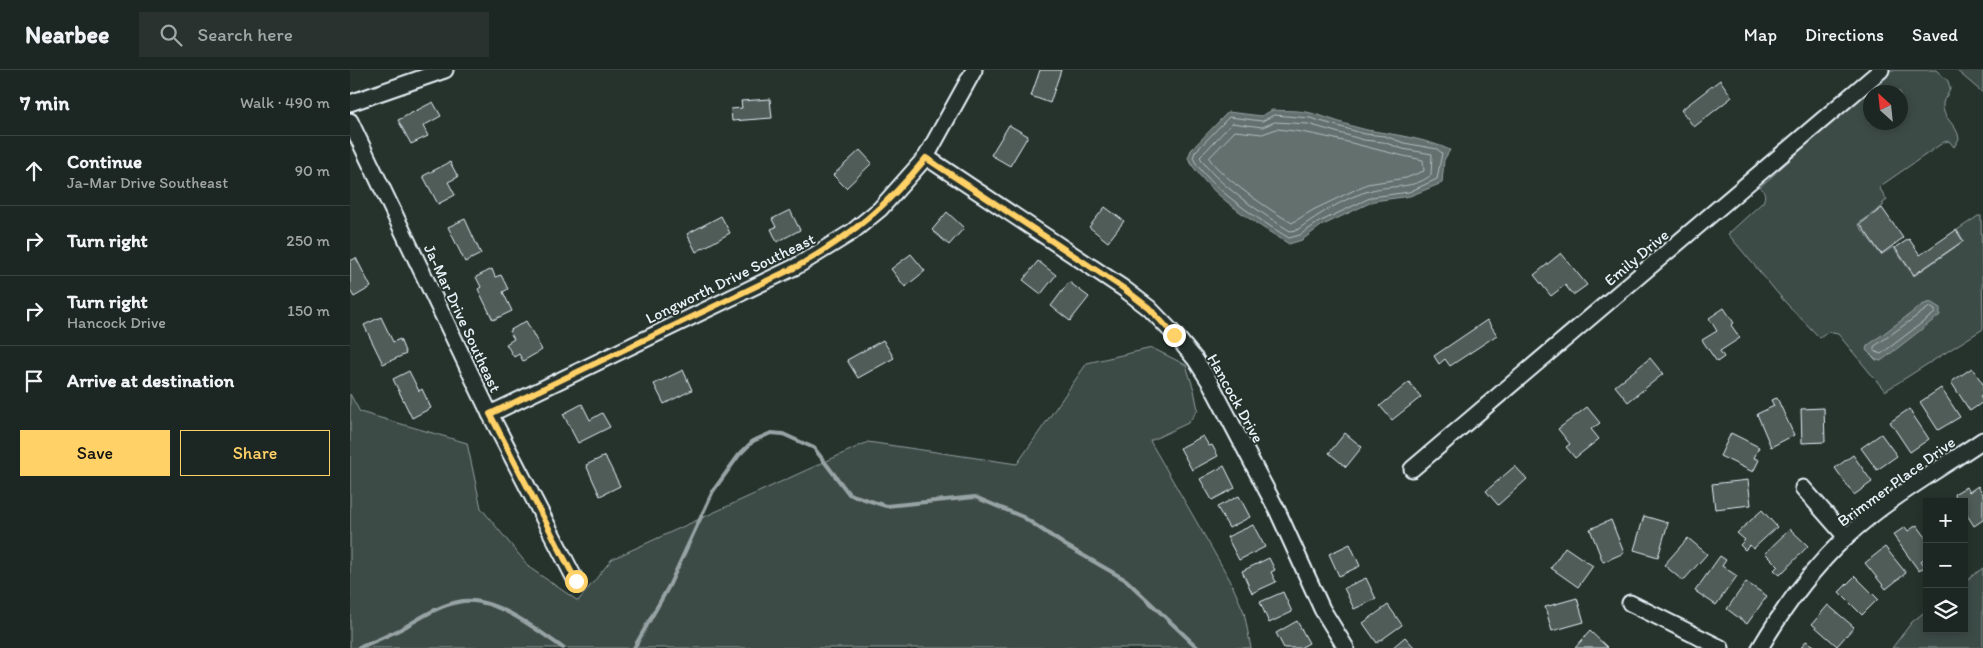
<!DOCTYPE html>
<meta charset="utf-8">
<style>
:root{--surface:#1c2622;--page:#29322f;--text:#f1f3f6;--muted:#a0a5a5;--line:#3a4340;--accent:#ffd166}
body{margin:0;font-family:Itim,sans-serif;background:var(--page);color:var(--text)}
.controls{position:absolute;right:15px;bottom:15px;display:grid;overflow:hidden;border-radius:0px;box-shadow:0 2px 8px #0003}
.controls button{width:45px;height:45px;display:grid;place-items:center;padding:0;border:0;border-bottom:1px solid var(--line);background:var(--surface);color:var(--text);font:25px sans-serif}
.compass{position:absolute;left:1513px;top:15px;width:45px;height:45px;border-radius:50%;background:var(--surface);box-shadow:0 2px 8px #0003;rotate:333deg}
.stop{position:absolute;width:15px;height:15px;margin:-11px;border:4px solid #ffd166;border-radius:50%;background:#fff}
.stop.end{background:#ffd166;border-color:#fff;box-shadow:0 1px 5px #0008}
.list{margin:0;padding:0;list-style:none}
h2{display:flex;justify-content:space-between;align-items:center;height:65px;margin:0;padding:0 20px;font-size:21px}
h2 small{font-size:16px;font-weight:400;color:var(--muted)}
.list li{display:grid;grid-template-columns:32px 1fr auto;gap:15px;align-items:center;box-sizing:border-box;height:70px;padding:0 20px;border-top:1px solid var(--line)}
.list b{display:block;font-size:19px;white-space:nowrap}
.list p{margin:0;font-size:16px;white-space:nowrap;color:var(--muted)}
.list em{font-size:16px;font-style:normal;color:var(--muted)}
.actions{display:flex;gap:10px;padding:15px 20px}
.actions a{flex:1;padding:11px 0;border:1px solid var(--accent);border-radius:0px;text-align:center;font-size:18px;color:var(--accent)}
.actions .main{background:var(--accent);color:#111}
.icon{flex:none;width:28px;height:28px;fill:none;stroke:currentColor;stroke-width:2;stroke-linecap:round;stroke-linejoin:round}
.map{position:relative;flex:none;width:1633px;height:578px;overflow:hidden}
header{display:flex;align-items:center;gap:30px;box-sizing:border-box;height:70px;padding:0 25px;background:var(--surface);border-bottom:1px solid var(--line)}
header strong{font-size:24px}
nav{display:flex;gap:28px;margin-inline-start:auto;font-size:18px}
.search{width:350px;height:45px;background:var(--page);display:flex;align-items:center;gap:12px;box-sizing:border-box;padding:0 18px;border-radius:0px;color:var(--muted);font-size:19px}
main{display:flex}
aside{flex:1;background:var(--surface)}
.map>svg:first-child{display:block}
.green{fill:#3e4b47;stroke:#939ea0;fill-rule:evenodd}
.water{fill:#636f6d;stroke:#98a3a5}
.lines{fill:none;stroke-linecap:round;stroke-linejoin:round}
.shore{stroke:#b3bdc0;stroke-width:1}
.stream{stroke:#98a3a5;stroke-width:4}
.building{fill:#505c59;stroke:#e8f1f8}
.street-casing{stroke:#e8f1f8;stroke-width:19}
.street{stroke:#26332d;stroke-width:15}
.route{stroke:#ffd166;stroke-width:6}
.labels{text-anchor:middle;stroke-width:4;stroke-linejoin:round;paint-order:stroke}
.street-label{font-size:16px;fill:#e8f1f8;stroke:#26332d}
</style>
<header>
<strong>Nearbee</strong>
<div class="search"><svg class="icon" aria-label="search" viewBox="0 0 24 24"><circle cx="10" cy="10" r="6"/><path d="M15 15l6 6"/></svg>Search here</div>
<nav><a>Map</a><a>Directions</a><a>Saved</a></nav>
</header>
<main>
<aside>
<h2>7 min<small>Walk · 490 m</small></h2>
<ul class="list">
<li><svg class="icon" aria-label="ahead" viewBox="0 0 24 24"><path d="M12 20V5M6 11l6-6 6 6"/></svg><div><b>Continue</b><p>Ja-Mar Drive Southeast</p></div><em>90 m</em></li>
<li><svg class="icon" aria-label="right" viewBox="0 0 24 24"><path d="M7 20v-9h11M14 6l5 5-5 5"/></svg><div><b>Turn right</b></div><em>250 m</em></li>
<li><svg class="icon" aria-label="right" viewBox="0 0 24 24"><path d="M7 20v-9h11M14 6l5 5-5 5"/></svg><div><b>Turn right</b><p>Hancock Drive</p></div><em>150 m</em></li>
<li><svg class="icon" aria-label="arrive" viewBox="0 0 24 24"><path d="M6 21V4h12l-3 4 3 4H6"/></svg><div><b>Arrive at destination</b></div></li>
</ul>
<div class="actions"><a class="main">Save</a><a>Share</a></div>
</aside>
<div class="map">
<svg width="1633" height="578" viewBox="0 0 1633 578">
<rect width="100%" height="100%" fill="#26332d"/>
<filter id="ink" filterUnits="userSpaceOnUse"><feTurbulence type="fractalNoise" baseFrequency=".02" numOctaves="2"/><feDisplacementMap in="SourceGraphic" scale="10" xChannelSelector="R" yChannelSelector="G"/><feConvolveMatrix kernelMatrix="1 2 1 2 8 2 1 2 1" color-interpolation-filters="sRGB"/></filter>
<g filter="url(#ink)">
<!-- green -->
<g class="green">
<path d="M1539,0H1586L1598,11L1600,18C1599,24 1594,28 1593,33C1591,49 1608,54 1609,69L1604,77L1599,71L1594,72L1529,117L1537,130L1533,133V136L1508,154L1531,185L1543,177L1564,206L1614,171L1607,160L1628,146H1631L1633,259L1535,321L1488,264L1478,262L1470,268L1435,232L1378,164L1413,132C1416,125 1415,122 1410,117ZM1520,22H1550V52H1520Z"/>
<path d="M1606,0H1633V23Z"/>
<path d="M802,278L836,295L844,320L848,340L838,353L800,371L880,510L894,542L901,578H0V324L10,342L117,373L131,438L180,498L228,531L262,489L518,372L667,394L737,293Z"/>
<path d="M1633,498V578H1542L1562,552L1577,540V559H1614V512Z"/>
</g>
<!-- water -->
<g class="water">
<path d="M922,40C935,41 949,40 961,43C980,48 998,56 1017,60C1042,64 1077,69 1100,80L1094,90L1092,113L1060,126L1024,131L971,156L952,170L939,174C905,153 857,124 838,88L841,80L878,42L912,46Z"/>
<path d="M1580,232L1590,238V245L1531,291L1526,290L1516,280L1517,276L1572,235Z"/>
</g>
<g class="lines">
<!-- shore -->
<g class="shore">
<path d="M924,45L960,48L1015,64L1035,66L1054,73L1087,79L1092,83L1087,109L1059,122L1022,127L969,152L950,165L939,168C911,151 858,117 843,88L845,82L879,47L912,51Z"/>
<path d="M925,52L958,54L1014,70L1033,72L1053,79L1082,84L1081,105C1065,119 1042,115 1022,120C996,127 969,144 947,160L940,161C916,146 863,112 850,87L882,53L912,57Z"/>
<path d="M927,59C976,63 1024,81 1073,90L1074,101L1056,108L1017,114L963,140L942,153C921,141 871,107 859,88L885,61L912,64Z"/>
<path d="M1580,237L1585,240V243L1531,284L1524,281V277Z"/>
</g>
<!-- stream -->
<g class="stream">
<path d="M8,578C23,572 39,565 53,558C72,547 91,534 113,531C145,527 188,560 213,578"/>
<path d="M284,578L319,516L363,421L389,385L403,371L421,363L433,364L464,378L499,424L536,436L625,427L673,447L715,475L776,510L848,578"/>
</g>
</g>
<!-- building -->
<g class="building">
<path d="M690,0H711L700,33L681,26Z"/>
<path d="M1370,10L1382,27L1344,57L1331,40Z"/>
<path d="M420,29L422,48L382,51L381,39L392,38L391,31Z"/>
<path d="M83,32L91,46L73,56L78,66L61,74L48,50Z"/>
<path d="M659,55L678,66L660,96L641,85Z"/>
<path d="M510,80L522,93L496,118L483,105Z"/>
<path d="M100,92L108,107L98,112L105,125L88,134L73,106Z"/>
<path d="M755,137L774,151L758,172L739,157Z"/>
<path d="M1532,138L1553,168L1531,184L1510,154Z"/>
<path d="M440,140L450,160L427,172L421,159L426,157L422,149Z"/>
<path d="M597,142L614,158L599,175L582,160Z"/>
<path d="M371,146L380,163L346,182L337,164Z"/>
<path d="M115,149L131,184L115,192L98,157Z"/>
<path d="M1606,160L1613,171L1564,205L1545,178L1559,169L1570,185Z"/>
<path d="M1211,183L1237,215L1223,225L1215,215L1201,226L1184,205Z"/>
<path d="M561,184L575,201L555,217L541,199Z"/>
<path d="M6,188L21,217L4,227L0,220V191Z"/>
<path d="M688,191L706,205L691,224L673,210Z"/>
<path d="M142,199L145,207L151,205L158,219L153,222L162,241L143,250L128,219L131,217L126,207Z"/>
<path d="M719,212L739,227L720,251L701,236Z"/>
<path d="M1374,238L1384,253L1381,255L1390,268L1370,281L1374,287L1367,292L1352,270L1367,261L1359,248Z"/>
<path d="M31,247L43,272L50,269L56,284L33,294L14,255Z"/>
<path d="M1137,250L1147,265L1100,296L1095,289L1089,294L1084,286Z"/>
<path d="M176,251L192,280L173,291L169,284L164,287L156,274L164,269L159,261Z"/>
<path d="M533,270L544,288L508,308L497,290Z"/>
<path d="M1300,288L1313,304L1278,332L1265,316Z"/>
<path d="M1622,298L1633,314V324L1630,326L1633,332L1620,341L1601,312Z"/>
<path d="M333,300L342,320L314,334L304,314Z"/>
<path d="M59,301L69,321L72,319L81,338L62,348L43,309Z"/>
<path d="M1059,312L1071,327L1042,350L1030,336Z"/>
<path d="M1591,318L1610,347L1588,360L1570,332Z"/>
<path d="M1427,328L1444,365L1421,377L1407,344L1424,336L1421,330Z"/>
<path d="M232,334L240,350L252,343L260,357L228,373L213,344Z"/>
<path d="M1237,337L1250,353L1241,359L1249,369L1225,388L1216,377L1220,374L1208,359Z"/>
<path d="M1474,338L1475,372L1452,373L1451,339Z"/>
<path d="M1559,339L1579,369L1560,382L1540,352Z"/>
<path d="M995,363L1012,377L996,397L979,383Z"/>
<path d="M1381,363L1409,377L1404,388L1409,390L1403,402L1370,386Z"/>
<path d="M1531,364L1547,386L1527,400L1511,378Z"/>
<path d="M853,366L859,376L862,375L868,386L842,400L830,378Z"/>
<path d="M1503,385L1522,412L1504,425L1485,398Z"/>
<path d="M255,386L270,416L250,426L236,395Z"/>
<path d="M874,396L885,418L862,430L850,409Z"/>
<path d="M1165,396L1177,409L1148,435L1136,421Z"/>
<path d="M1398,410L1401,435L1365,439L1362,414Z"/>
<path d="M1628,416L1633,424V450L1624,456L1614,440V432H1609L1604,424L1616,417L1619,422Z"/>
<path d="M889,426L900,447L879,458L867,437Z"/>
<path d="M1412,440L1427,457L1403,479L1400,475L1395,480L1390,475L1395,470L1387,463Z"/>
<path d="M1294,446L1318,453L1308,487L1284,480Z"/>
<path d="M1261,450L1274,483L1253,492L1240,459Z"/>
<path d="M903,455L915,477L889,490L877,467Z"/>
<path d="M1567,455L1577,469V487L1571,491L1575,496L1569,501L1543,465L1555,457L1558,461Z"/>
<path d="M1440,459L1458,476L1430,505L1424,500L1428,496L1415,483Z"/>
<path d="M1338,468L1357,484L1333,511L1314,495Z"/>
<path d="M1000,474L1010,496L989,506L979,484Z"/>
<path d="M1215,477L1243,496L1228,517L1201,498Z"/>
<path d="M1535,477L1556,503L1536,519L1515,493Z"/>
<path d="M1370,486L1376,490L1372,496L1387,506L1366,535L1345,521Z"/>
<path d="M919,488L925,500L921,502L926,512L902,523L892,501Z"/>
<path d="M1505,506L1528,529L1512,545L1489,522Z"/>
<path d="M1016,508L1026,529L1004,539L994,518Z"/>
<path d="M1396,512L1417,526L1397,554L1377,539Z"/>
<path d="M933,522L942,542L919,553L910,532Z"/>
<path d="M1227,528L1234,552L1202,561L1195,537Z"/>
<path d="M1038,535L1052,555L1027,573L1013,553Z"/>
<path d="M1478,535L1504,557L1487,576L1462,554Z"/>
<path d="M947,551L959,573L950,578H934L926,563Z"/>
<path d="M1240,561L1258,578H1225Z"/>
<path d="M1055,567L1065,578H1042Z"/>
<path d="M1456,571L1468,578H1451Z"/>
</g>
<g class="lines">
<!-- street casing -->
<g class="street-casing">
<g id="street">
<path d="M0,33L95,0"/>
<path d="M0,51L140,344L226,511"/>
<path d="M576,87L773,218L799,238L825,265L845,289L861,314L927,440L972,539L996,578"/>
<path d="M140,344L447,196L502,162L530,139L576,87L624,0"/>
<path d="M1062,399L1531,0"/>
<path d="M1453,418L1496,467"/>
<path d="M1280,533L1371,578"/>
<path d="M1410,578C1434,537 1461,500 1496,467C1537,429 1587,401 1633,370"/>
</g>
</g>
<!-- street -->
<use href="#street" class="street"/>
</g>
</g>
<g class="lines" filter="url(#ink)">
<!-- route -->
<path class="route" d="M226,511L140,344L448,196C502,165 537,136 576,88L773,218L799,238L824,265"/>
</g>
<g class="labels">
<!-- street labels -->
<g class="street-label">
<text transform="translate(1286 187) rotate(-40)" y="6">Emily Drive</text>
<text transform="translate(380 208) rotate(-26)" y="6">Longworth Drive Southeast</text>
<text transform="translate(113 248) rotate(65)" y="6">Ja-Mar Drive Southeast</text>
<text transform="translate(886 328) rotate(61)" y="6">Hancock Drive</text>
<text transform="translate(1546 411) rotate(-36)" y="6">Brimmer Place Drive</text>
</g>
</g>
</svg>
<div class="controls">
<button>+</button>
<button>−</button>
<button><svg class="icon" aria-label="layers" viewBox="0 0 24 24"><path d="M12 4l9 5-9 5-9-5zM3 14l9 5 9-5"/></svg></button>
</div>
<svg class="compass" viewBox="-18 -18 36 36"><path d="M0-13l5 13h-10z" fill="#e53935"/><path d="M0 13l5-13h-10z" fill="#a0a5a5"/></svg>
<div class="stop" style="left:226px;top:511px"></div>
<div class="stop end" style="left:824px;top:265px"></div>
</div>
</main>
